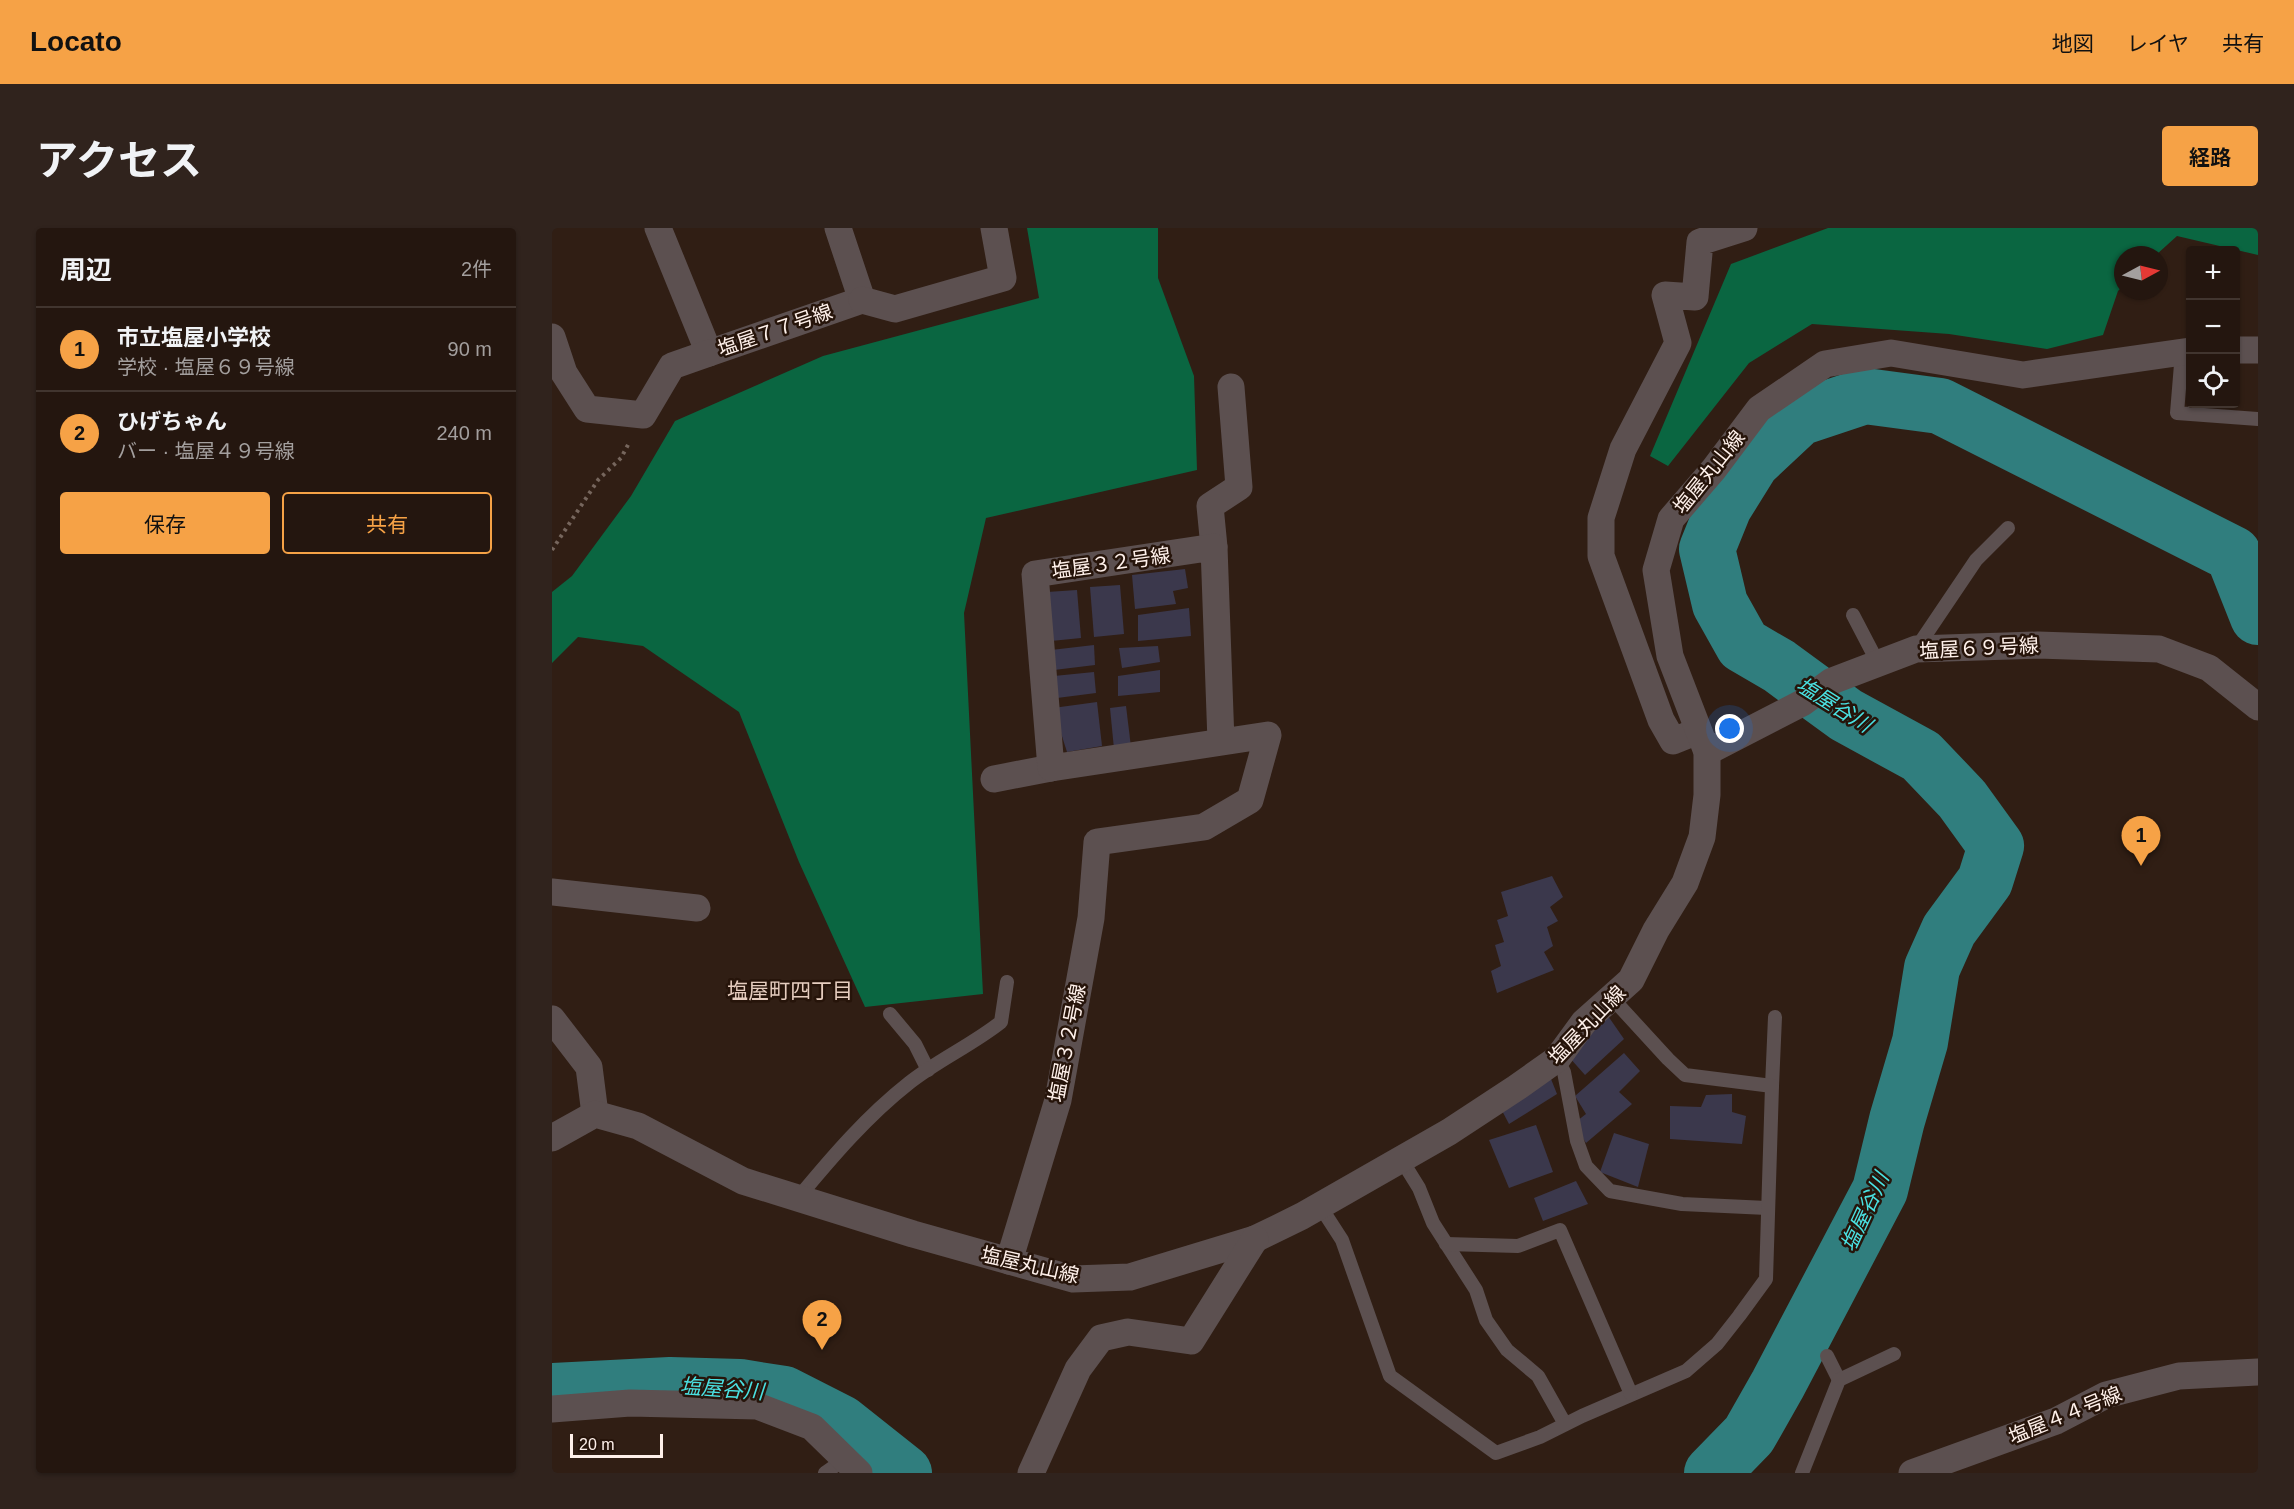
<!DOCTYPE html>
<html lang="ja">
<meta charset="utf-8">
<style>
:root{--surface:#24160f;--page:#30231d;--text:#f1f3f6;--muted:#a39f9e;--line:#41352f;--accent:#f6a246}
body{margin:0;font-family:Arial,"Noto Sans JP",sans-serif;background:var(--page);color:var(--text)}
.controls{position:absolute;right:18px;top:18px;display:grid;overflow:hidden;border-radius:6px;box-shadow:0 2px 4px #0004}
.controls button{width:54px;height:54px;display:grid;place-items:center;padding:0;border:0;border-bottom:2px solid var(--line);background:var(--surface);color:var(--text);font:30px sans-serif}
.compass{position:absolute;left:1562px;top:18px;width:54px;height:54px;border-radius:50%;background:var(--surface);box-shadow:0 2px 4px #0004;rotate:83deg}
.scale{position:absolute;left:18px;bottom:15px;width:93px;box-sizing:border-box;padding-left:6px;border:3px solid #fef0ea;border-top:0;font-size:16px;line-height:21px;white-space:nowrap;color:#fef0ea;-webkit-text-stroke:4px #26140a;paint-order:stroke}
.you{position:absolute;left:1178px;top:501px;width:21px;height:21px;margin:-15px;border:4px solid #fff;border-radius:50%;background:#1a73e8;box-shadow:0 0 0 9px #1a73e833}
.badge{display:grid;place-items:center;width:39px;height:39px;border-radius:50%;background:var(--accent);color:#111;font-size:20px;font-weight:700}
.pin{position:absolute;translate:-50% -50px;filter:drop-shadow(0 2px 3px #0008)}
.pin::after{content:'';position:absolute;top:32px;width:21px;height:18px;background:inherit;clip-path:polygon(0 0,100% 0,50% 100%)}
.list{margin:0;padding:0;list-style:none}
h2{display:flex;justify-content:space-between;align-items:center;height:78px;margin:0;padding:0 24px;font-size:26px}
h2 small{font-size:20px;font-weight:400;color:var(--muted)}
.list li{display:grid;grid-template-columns:39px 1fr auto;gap:18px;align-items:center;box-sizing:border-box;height:84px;padding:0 24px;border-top:2px solid var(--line)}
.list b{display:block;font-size:22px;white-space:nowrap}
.list p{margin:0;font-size:20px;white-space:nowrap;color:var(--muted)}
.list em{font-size:20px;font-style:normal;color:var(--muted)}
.actions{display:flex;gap:12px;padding:18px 24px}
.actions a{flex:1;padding:14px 0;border:2px solid var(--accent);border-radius:6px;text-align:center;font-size:21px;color:var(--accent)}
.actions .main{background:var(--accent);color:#111}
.icon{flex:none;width:33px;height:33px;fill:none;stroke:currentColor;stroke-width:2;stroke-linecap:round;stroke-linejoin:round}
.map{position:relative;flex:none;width:1706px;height:1245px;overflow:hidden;border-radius:6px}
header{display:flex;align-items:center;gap:36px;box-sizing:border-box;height:84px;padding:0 30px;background:var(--accent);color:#111}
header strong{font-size:28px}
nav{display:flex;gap:33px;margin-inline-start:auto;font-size:21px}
.intro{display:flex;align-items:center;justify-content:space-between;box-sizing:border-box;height:144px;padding:0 36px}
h1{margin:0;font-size:42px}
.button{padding:15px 27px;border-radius:6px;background:var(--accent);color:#111;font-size:21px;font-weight:700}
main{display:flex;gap:36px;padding:0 36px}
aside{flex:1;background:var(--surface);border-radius:6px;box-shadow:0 2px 4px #0004}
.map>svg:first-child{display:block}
.forest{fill:#0a6641}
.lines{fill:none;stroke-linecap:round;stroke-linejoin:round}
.river{stroke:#307e7e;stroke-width:56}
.building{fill:#3b384c}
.path{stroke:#76665d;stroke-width:4;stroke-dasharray:3 4.5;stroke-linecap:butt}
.lane{stroke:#5c5050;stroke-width:14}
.street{stroke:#5c5050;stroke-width:27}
.labels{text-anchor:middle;stroke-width:5;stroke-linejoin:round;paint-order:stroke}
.street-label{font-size:20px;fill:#fef0ea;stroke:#26140a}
.water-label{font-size:21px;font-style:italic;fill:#4ae1e2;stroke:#26140a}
.neighbourhood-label{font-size:21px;fill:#e6cdbf;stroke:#26140a}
</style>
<header>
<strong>Locato</strong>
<nav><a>地図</a><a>レイヤ</a><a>共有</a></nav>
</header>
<div class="intro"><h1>アクセス</h1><a class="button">経路</a></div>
<main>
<aside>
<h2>周辺<small>2件</small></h2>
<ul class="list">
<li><span class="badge">1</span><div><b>市立塩屋小学校</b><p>学校 · 塩屋６９号線</p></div><em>90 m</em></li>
<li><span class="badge">2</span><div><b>ひげちゃん</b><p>バー · 塩屋４９号線</p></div><em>240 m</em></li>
</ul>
<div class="actions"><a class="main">保存</a><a>共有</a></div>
</aside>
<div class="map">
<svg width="1706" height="1245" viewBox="0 0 1706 1245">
<rect width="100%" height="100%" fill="#301e14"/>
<!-- forest -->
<g class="forest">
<path d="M475,0H606V50L642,148L645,242L434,290L412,385L431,766L313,779L247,634L187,484L91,418L26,409L0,435V364L20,348L79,268L123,193L271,128L487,70Z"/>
<path d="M1276,0H1706V27L1625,8L1604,27H1571V58L1566,63L1551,107L1495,121L1397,106L1260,96L1197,135L1116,238L1098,228L1179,36Z"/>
</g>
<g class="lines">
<!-- river -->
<g class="river">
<path d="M0,1163L118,1157L188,1159L232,1166L289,1195L352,1245"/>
<path d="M1160,1245L1197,1207L1226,1156L1328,962L1345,892L1368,814L1380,740L1397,702L1433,653L1444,618L1410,571L1369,528L1294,487L1227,438L1191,417L1168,376L1155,321L1172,279L1200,234L1247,190L1313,168L1388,178L1681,326L1706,389"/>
</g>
</g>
<!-- building -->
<g class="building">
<path d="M633,341L636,360L621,363L624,376L583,381L580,347Z"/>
<path d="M568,357L572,406L542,409L538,359Z"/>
<path d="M525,362L529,410L499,413L495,364Z"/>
<path d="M637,380L639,408L586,413V387Z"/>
<path d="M542,417L543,437L502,442L499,422Z"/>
<path d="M606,418L608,434L570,440L567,420Z"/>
<path d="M608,442V464L566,468V448Z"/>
<path d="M542,444L544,465L505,470L502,448Z"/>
<path d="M545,474L550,518L515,524L501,480Z"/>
<path d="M574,478L579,519L562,521L558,480Z"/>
<path d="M1000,648L1011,669L998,679L1006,693L995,699L1001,718L992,724L1002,742L945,765L939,743L949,738L943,717L952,714L945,692L956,688L949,664Z"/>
<path d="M1056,788L1072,811L1033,847L1017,829Z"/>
<path d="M1072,825L1088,843L1067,864L1080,876L1034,915L1021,896L1034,886L1023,868Z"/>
<path d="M997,846L1005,866L957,896L947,877Z"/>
<path d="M1180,866V884L1194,888L1190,916L1118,911V878L1149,879L1154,867Z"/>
<path d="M984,897L1001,944L957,960L937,912Z"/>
<path d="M1062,905L1097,916L1086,959L1048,944Z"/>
<path d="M1024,953L1036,976L991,993L982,970Z"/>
</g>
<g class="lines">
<!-- path -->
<path class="path" d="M0,322L46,252L69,230L78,213"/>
<!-- lane -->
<g class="lane">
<path d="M1630,124L1625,185L1706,191"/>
<path d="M1301,387L1326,435"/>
<path d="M1364,421L1424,332L1456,300"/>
<path d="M338,786L363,816L376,842"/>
<path d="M1005,831L1012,844L1025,913L1034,938L1058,963L1130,976L1215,980"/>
<path d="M1220,858L1223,789"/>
<path d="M849,931L867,960L881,995L924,1062L934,1092L955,1122L986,1148L1013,1196"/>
<path d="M246,970C280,929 315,888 357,855C386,832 420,817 449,794L455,754"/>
<path d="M768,978L790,1012L838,1148L944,1225L988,1209L1030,1188L1134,1143L1165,1116L1187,1088L1214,1051L1220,858L1133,847L1116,831L1060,770"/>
<path d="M894,1016L966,1018L1008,1002L1079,1166"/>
<path d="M1275,1128L1287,1152"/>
<path d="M273,1245L293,1231"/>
<path d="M1250,1245L1287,1152L1342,1126"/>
</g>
<!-- street -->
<g class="street">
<path d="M106,0L157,125L310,72L286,0"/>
<path d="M310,72L343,81L451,50L442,0"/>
<path d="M0,109L12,145L35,181L91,187L120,138L157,125"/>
<path d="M1684,122H1706"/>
<path d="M662,319L658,278L687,259L679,159"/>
<path d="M1146,503L1121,513L1109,492L1049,328V290L1071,221L1126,115L1113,67L1143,69L1148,14L1192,0"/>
<path d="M1155,524L1250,475L1280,453L1364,421L1486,417L1607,421L1657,440L1706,479"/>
<path d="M442,551L499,540"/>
<path d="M0,664L145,680"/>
<path d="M0,791L37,839L43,886"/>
<path d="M0,910L43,886L86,898L191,953L361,1006L521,1051L578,1049L703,1011L750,988L897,904L964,860L1005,831L1032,794L1079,752L1104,702L1133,655L1150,609L1155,567V524L1118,428L1104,342L1119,291L1162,241L1207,181L1273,136L1339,125L1471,147L1638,123"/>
<path d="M457,1033L506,872L539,690L545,614L652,599L698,572L716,507L499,540L483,346L662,319L669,514"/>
<path d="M0,1181L78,1175L205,1178L260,1199L307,1245"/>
<path d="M479,1245L526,1141L549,1110L576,1104L639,1113L703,1011"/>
<path d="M1360,1245L1504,1193L1554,1167L1627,1148L1706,1144"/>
</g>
</g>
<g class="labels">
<!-- street labels -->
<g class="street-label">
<text transform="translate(223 102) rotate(-19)" y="7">塩屋７７号線</text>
<text transform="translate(1157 244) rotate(-51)" y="7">塩屋丸山線</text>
<text transform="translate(559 335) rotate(-8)" y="7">塩屋３２号線</text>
<text transform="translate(1427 420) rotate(-3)" y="7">塩屋６９号線</text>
<text transform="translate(1035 797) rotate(-46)" y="7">塩屋丸山線</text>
<text transform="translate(515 815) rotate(-79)" y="7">塩屋３２号線</text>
<text transform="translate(478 1037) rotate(13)" y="7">塩屋丸山線</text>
<text transform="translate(1513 1187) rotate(-22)" y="7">塩屋４４号線</text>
</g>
<!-- water labels -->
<g class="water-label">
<text transform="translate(1282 477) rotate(32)" y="7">塩屋谷川</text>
<text transform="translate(1313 984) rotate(-65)" y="7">塩屋谷川</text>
<text transform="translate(170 1161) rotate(4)" y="7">塩屋谷川</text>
</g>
<!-- neighbourhood labels -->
<g class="neighbourhood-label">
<text x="238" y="770">塩屋町四丁目</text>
</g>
</g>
</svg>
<div class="controls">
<button>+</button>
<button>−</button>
<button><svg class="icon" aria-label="locate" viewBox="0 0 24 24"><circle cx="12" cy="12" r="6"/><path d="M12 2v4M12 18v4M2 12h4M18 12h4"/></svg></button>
</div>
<svg class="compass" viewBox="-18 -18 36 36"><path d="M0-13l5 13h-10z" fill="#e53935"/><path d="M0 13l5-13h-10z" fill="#a39f9e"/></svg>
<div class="scale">20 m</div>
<div class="you"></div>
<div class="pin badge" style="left:1589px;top:638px">1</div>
<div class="pin badge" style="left:270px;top:1122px">2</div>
</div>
</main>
